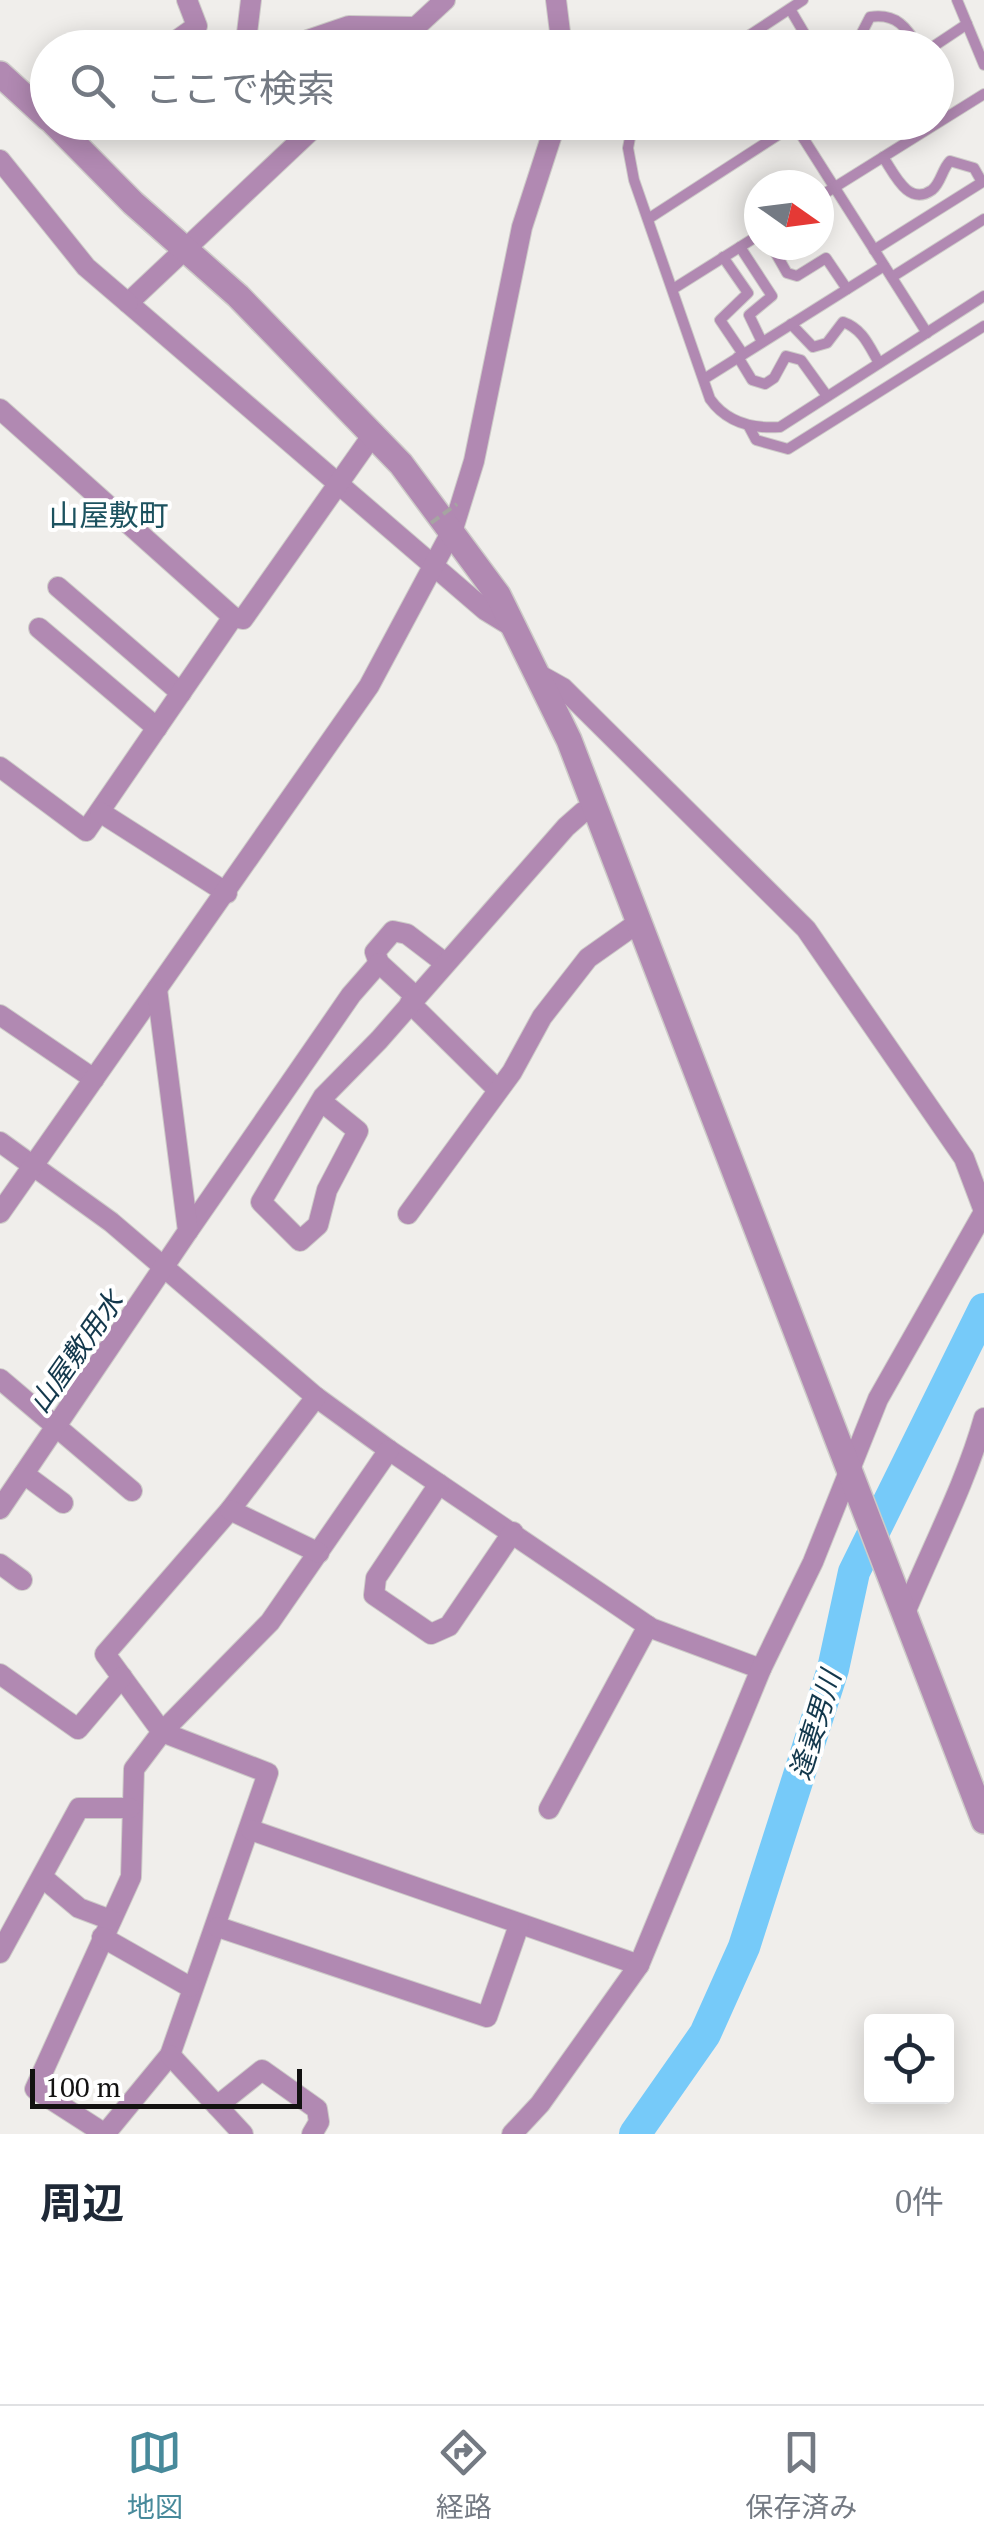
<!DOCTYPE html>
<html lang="ja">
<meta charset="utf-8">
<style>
:root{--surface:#fff;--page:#f6f6f7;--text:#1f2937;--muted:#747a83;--line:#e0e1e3;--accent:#488a9b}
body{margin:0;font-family:"PT Serif","Noto Sans JP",serif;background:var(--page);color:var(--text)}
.controls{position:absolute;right:30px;bottom:30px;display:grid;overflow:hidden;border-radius:10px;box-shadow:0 5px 25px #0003}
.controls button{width:90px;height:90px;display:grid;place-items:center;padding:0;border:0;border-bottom:2px solid var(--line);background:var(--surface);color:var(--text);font:50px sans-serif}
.compass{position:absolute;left:744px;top:170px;width:90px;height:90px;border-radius:50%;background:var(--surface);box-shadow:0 5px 25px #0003;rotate:104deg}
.scale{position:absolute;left:30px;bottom:25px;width:272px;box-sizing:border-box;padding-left:10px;border:5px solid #131211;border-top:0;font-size:28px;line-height:35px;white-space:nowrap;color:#131211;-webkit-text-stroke:8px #fff;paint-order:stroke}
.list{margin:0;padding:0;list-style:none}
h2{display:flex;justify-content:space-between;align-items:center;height:130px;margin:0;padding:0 40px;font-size:42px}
h2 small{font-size:32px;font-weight:400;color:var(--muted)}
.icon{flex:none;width:55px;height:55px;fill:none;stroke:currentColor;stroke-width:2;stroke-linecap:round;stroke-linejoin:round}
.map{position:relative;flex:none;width:984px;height:2134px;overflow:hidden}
.search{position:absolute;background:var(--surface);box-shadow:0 5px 25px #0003;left:30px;right:30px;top:30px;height:110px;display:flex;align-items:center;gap:25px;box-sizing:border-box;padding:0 35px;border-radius:55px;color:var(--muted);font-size:38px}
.sheet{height:270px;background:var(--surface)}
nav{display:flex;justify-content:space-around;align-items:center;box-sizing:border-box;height:140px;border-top:2px solid var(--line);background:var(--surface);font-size:28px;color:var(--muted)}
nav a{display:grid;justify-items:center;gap:5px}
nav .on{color:var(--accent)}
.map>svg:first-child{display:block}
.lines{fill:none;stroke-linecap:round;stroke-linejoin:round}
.river{stroke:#76caf9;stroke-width:32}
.service-casing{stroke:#cdcbc8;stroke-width:12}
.minor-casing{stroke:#cdcbc8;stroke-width:22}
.tertiary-casing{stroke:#cdcbc8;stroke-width:28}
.service{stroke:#b189b2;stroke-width:10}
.minor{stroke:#b189b2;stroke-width:20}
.tertiary{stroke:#b189b2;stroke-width:25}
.path-bridge{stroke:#a6a4a2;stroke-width:4;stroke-dasharray:10 5;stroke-linecap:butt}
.labels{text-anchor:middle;stroke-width:8;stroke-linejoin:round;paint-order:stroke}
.water-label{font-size:28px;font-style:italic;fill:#13384c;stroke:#fff}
.quarter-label{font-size:30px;fill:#1c525f;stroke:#fff}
</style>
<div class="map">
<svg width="984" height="2134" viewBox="0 0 984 2134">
<rect width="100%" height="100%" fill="#f0eeeb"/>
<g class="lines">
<!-- river -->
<path class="river" d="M635,2134L705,2034L744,1947L833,1669L854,1572L984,1309"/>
<!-- service casing -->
<g class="service-casing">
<g id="service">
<path d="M957,0L984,65"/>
<path d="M790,9L813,48"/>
<path d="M730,48L803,0"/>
<path d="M854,48L870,17C896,13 907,27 919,48"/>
<path d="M931,48L967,24"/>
<path d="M633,122L628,148L634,180L710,399C727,423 752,429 780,427L984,296"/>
<path d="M793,122L927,333"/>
<path d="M799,132L814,122"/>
<path d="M883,157C894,173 908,207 932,190C941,183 942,169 950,161L974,168L982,182"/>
<path d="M819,197L984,94"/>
<path d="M648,219L795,124"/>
<path d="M771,245L787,273L797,276L826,258L847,289"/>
<path d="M740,247L772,296L749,315L762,342"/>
<path d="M874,250L984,181"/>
<path d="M723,257L748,293L720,320L743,354"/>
<path d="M892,277L984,219"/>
<path d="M673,289L759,235"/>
<path d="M791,324L813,347L827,343L843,322C863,329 869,346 879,363"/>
<path d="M738,357L752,380L765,384L774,378L786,356L801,360L827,396"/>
<path d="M704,379L884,266"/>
<path d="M748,425L756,440L788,449L984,326"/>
</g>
</g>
<!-- minor casing -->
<g class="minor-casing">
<g id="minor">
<path d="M556,0L562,48"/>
<path d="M247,33L251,0"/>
<path d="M308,40L349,26L415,27"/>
<path d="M166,48L197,26L187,0"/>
<path d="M393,48L445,0"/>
<path d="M320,122L128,303L485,610L516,629"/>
<path d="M0,160L86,267L128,303"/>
<path d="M0,409L233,617"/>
<path d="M58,587L181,693"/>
<path d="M39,628L157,728"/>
<path d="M538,674L563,688L806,929L964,1158L984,1211"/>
<path d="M0,767L86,831L233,617L243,619L374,433"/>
<path d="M100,812L227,893"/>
<path d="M416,997L379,963L375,952L393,931L407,934L445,963"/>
<path d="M410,1003L498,1090"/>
<path d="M0,1015L94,1079"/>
<path d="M321,1101L358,1131L327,1190L318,1225L300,1241L261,1202L323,1097L379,1040L566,827L583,812L595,809"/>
<path d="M0,1142L111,1222L316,1397L389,1450L651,1628L761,1669"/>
<path d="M0,1213L369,686L453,529L474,461L522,227L556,122"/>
<path d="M408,1214L512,1072L542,1017L588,958L639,922"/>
<path d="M188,1231L351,995L379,963"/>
<path d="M0,1379L132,1491"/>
<path d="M316,1397L230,1510L105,1654L162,1732L268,1773L170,2055L105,2134L35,2089L131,1877L134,1769L162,1732L270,1622L389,1450"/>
<path d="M24,1474L63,1503"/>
<path d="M439,1484L376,1578L374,1595L431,1634L449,1626L513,1532"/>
<path d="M0,1509L188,1231L157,989"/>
<path d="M230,1510L319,1553"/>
<path d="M0,1564L22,1580"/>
<path d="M905,1613C931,1549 966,1483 984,1418"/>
<path d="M0,1674L78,1729L122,1677"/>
<path d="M549,1809L648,1626"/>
<path d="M251,1830L639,1965"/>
<path d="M42,1877L79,1908L111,1920"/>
<path d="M218,1927L487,2017L519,1925"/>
<path d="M102,1937L190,1987"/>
<path d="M0,1953L79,1808H130"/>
<path d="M170,2055L243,2134"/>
<path d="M217,2106L262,2070L317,2109L319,2122L312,2134"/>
<path d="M512,2134L540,2104L639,1965L761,1669L813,1562L878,1399L984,1212"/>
</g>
</g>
<!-- tertiary casing -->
<g class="tertiary-casing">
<g id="tertiary">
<path d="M0,74L48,118"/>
<path d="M53,122L133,203L238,296L401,464L498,595L569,740L984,1821"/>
</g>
</g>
<!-- service -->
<use href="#service" class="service"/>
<!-- minor -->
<use href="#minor" class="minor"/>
<!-- tertiary -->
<use href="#tertiary" class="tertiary"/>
<!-- path-bridge -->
<path class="path-bridge" d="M431,523L457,504"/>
</g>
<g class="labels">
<!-- water labels -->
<g class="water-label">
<text transform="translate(76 1352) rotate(-55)" y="10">山屋敷用水</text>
<text transform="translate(815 1725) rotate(-73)" y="10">逢妻男川</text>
</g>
<!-- quarter labels -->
<g class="quarter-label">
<text x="109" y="526">山屋敷町</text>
</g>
</g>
</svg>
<div class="controls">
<button><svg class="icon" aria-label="locate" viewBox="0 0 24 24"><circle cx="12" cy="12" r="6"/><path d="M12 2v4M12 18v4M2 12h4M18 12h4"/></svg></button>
</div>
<svg class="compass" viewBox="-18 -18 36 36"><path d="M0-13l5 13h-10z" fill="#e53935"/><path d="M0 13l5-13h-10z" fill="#747a83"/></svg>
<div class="scale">100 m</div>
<div class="search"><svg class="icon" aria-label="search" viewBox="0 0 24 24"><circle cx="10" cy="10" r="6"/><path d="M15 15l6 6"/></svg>ここで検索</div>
</div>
<section class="sheet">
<h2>周辺<small>0件</small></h2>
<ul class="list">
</ul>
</section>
<nav>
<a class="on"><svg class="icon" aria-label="map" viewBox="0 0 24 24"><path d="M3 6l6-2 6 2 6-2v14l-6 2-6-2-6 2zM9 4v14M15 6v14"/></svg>地図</a>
<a><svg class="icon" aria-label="directions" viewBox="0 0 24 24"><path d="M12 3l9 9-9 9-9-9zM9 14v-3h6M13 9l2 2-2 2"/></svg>経路</a>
<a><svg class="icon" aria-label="saved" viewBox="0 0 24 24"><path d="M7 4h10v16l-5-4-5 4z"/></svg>保存済み</a>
</nav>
